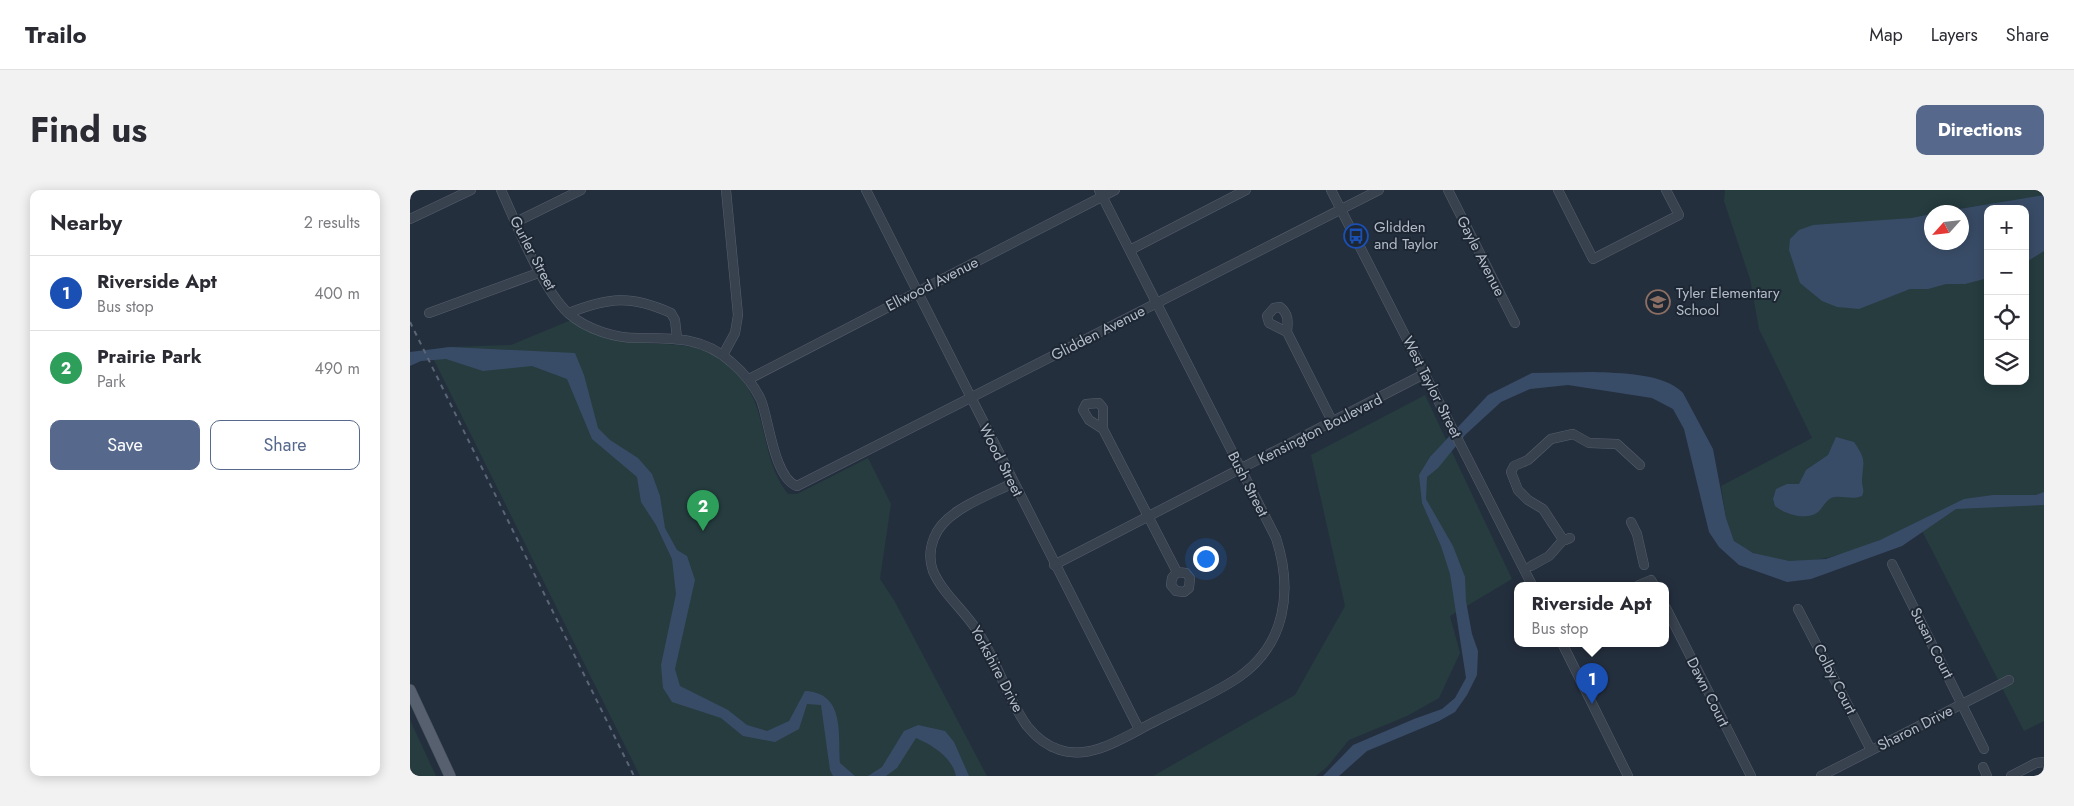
<!DOCTYPE html>
<meta charset="utf-8">
<style>
:root{--surface:#fff;--page:#f2f2f3;--text:#2b2b33;--muted:#7c7c81;--line:#e1e1e2;--accent:#56698c}
body{margin:0;font-family:Jost,sans-serif;background:var(--page);color:var(--text)}
.controls{position:absolute;right:15px;top:15px;display:grid;overflow:hidden;border-radius:10px;box-shadow:0 2px 12px #0003}
.controls button{width:45px;height:45px;display:grid;place-items:center;padding:0;border:0;border-bottom:1px solid var(--line);background:var(--surface);color:var(--text);font:25px sans-serif}
.compass{position:absolute;left:1514px;top:15px;width:45px;height:45px;border-radius:50%;background:var(--surface);box-shadow:0 2px 12px #0003;rotate:243deg}
.you{position:absolute;left:795px;top:368px;width:18px;height:18px;margin:-12px;border:4px solid #fff;border-radius:50%;background:#1a73e8;box-shadow:0 0 0 8px #1a73e833}
.badge{display:grid;place-items:center;width:32px;height:32px;border-radius:50%;background:var(--accent);color:#fff;font-size:16px;font-weight:700}
.pin{position:absolute;translate:-50% -41px;filter:drop-shadow(0 1px 2px #0008)}
.pin::after{content:'';position:absolute;top:26px;width:18px;height:15px;background:inherit;clip-path:polygon(0 0,100% 0,50% 100%)}
.popup{position:absolute;left:1104px;top:392px;width:155px;height:65px;box-sizing:border-box;display:grid;place-content:center;border-radius:10px;background:var(--surface);filter:drop-shadow(0 1px 4px #0005);font-size:16px;white-space:nowrap;color:var(--muted)}
.popup b{font-size:19px;color:var(--text)}
.popup::after{content:'';position:absolute;left:50%;top:100%;margin-left:-10px;border:10px solid transparent;border-top-color:var(--surface)}
.list{margin:0;padding:0;list-style:none}
h2{display:flex;justify-content:space-between;align-items:center;height:65px;margin:0;padding:0 20px;font-size:21px}
h2 small{font-size:16px;font-weight:400;color:var(--muted)}
.list li{display:grid;grid-template-columns:32px 1fr auto;gap:15px;align-items:center;box-sizing:border-box;height:75px;padding:0 20px;border-top:1px solid var(--line)}
.list b{display:block;font-size:19px;white-space:nowrap}
.list p{margin:0;font-size:16px;white-space:nowrap;color:var(--muted)}
.list em{font-size:16px;font-style:normal;color:var(--muted)}
.actions{display:flex;gap:10px;padding:15px 20px}
.actions a{flex:1;padding:11px 0;border:1px solid var(--accent);border-radius:10px;text-align:center;font-size:18px;color:var(--accent)}
.actions .main{background:var(--accent);color:#fff}
.icon{flex:none;width:28px;height:28px;fill:none;stroke:currentColor;stroke-width:2;stroke-linecap:round;stroke-linejoin:round}
.map{position:relative;flex:none;width:1634px;height:586px;overflow:hidden;border-radius:10px}
header{display:flex;align-items:center;gap:30px;box-sizing:border-box;height:70px;padding:0 25px;background:var(--surface);border-bottom:1px solid var(--line)}
header strong{font-size:24px}
nav{display:flex;gap:28px;margin-inline-start:auto;font-size:18px}
.intro{display:flex;align-items:center;justify-content:space-between;box-sizing:border-box;height:120px;padding:0 30px}
h1{margin:0;font-size:35px}
.button{padding:12px 22px;border-radius:10px;background:var(--accent);color:#fff;font-size:18px;font-weight:700}
main{display:flex;gap:30px;padding:0 30px}
aside{flex:1;background:var(--surface);border-radius:10px;box-shadow:0 2px 12px #0003}
.map>svg:first-child{display:block}
.green{fill:#263c3f;fill-rule:evenodd}
.water{fill:#394c67}
.lines{fill:none;stroke-linecap:round;stroke-linejoin:round}
.minor-casing{stroke:#565f6c;stroke-width:10}
.major-casing{stroke:#414a57;stroke-width:12}
.minor{stroke:#38414e;stroke-width:9}
.major{stroke:#56606e;stroke-width:11}
.rail{stroke:#5a6575;stroke-width:2;stroke-dasharray:5 5;stroke-linecap:butt}
.labels{text-anchor:middle;stroke-width:4;stroke-linejoin:round;paint-order:stroke}
.poi-label{font-size:15px;fill:#b4bcc9;stroke:#1d2633;text-anchor:start}
.street-label{font-size:15px;fill:#b4bcc9;stroke:#1d2633}
</style>
<header>
<strong>Trailo</strong>
<nav><a>Map</a><a>Layers</a><a>Share</a></nav>
</header>
<div class="intro"><h1>Find us</h1><a class="button">Directions</a></div>
<main>
<aside>
<h2>Nearby<small>2 results</small></h2>
<ul class="list">
<li><span class="badge" style="background:#1a4fb4">1</span><div><b>Riverside Apt</b><p>Bus stop</p></div><em>400 m</em></li>
<li><span class="badge" style="background:#2e9e5b">2</span><div><b>Prairie Park</b><p>Park</p></div><em>490 m</em></li>
</ul>
<div class="actions"><a class="main">Save</a><a>Share</a></div>
</aside>
<div class="map">
<svg width="1634" height="586" viewBox="0 0 1634 586">
<rect width="100%" height="100%" fill="#242f3e"/>
<!-- green -->
<g class="green">
<path d="M1315,0H1634V531L1614,541L1508,333C1453,358 1380,395 1324,351L1316,328L1311,296L1402,248L1349,139L1340,89L1314,11ZM1578,19H1615V191H1578ZM1522,22H1552V52H1522Z"/>
<path d="M161,130C174,139 186,146 202,149C251,160 295,142 332,189C358,222 351,270 378,304H387L458,268L481,314L470,389L484,410L577,586H230L19,160L40,157L101,155Z"/>
<path d="M1015,205L1102,389L1040,426L1050,463L1029,508L997,526L939,550L917,577L906,586H743L885,505L935,416L901,265Z"/>
<path d="M0,530L26,586H0Z"/>
</g>
<!-- water -->
<g class="water">
<path d="M1634,5V61L1615,73V19H1578V88L1555,94H1536L1518,99H1500L1449,119L1427,117L1412,111L1390,93L1379,60L1380,49L1389,40L1403,35L1502,28L1521,24L1522,52H1552V22H1531Z"/>
<path d="M40,157L165,163L174,185L188,238L200,250L228,268L242,284L250,306L255,338L267,360L277,366L285,390L265,479L270,496L318,520L337,535L357,541L379,531L395,501C435,503 428,543 430,573L445,586H423L420,580L411,515L397,514L389,539L365,552L333,546L311,528L262,512L253,498L251,475L266,404L262,369L246,335L231,312L227,287L182,249L157,189L122,176L73,181L36,169L11,171L0,176V162Z"/>
<path d="M1183,182C1208,183 1255,183 1273,203L1303,259L1316,328L1324,351L1343,363L1379,371L1416,369L1470,350L1554,309L1583,305H1626L1634,302V315L1546,319L1492,356L1401,389L1377,392L1329,375L1309,357L1299,342L1274,239L1263,219L1242,208L1158,195L1120,199L1091,212L1055,245L1028,278L1017,287L1016,309L1043,356L1055,387L1056,411L1062,444L1068,461L1067,485L1057,505L1045,522L1029,531L957,561L929,586H913L943,555L1004,529L1032,519L1045,508L1056,488L1040,384L1031,356L1012,313L1009,285L1020,267L1078,205L1122,183Z"/>
<path d="M1426,247L1444,252C1457,271 1453,270 1452,291C1452,298 1455,300 1452,306C1442,310 1435,306 1425,307C1416,308 1414,317 1408,322C1397,331 1375,324 1365,316L1363,309L1366,299L1377,294H1389L1396,280L1418,265Z"/>
<path d="M508,535L535,541L544,552L559,586H546C542,567 522,555 506,548L487,578L476,586H458L472,577L494,541Z"/>
</g>
<g class="lines">
<!-- minor casing -->
<g class="minor-casing">
<g id="minor">
<path d="M91,0C107,35 131,97 158,123C177,140 207,149 232,148C265,148 295,148 321,172C334,183 344,195 351,210C359,230 364,288 387,296L969,0"/>
<path d="M456,0L729,539"/>
<path d="M921,0L1122,395"/>
<path d="M1038,0L1105,133"/>
<path d="M1148,0L1183,69L1269,25L1256,0"/>
<path d="M0,29L61,0"/>
<path d="M106,32L171,0"/>
<path d="M720,60L836,0"/>
<path d="M19,123L131,82"/>
<path d="M159,123C199,107 221,105 261,123L265,130L267,148"/>
<path d="M877,142L859,133L857,126L864,118L870,117C879,124 878,132 877,142L923,233"/>
<path d="M313,165L325,143L328,125L316,0"/>
<path d="M339,189L705,0"/>
<path d="M693,239L679,230L673,220L676,214L689,213L693,218V239L767,382L762,388L761,395L766,401L774,402L779,398L780,388L776,383L767,382"/>
<path d="M603,293C578,306 534,320 524,348C520,358 519,370 523,381C533,404 555,421 568,442C587,471 597,508 617,536C625,546 637,556 650,560C682,570 714,547 742,533C770,518 803,505 829,487C876,454 883,400 866,348L689,0"/>
<path d="M1221,332L1227,344L1234,375"/>
<path d="M1160,348L1155,350L1152,348L1133,319L1118,310L1108,300L1101,282L1104,276L1118,270L1141,249L1163,244L1179,253L1207,254L1230,275"/>
<path d="M1482,374L1574,559"/>
<path d="M644,375L1016,183"/>
<path d="M1121,376L1139,366L1154,349"/>
<path d="M1229,395L1241,390L1244,395"/>
<path d="M1256,418L1341,586"/>
<path d="M1388,419L1461,560"/>
<path d="M1152,453L1218,586"/>
<path d="M1573,577L1577,586"/>
<path d="M1411,586L1599,490"/>
<path d="M1601,586L1626,573L1634,572"/>
</g>
</g>
<!-- major casing -->
<g class="major-casing">
<path id="major" d="M0,500L40,586"/>
</g>
<!-- minor -->
<use href="#minor" class="minor"/>
<!-- major -->
<use href="#major" class="major"/>
<!-- rail -->
<path class="rail" d="M0,132L224,586"/>
</g>
<!-- icons -->
<defs>
<g id="bus-ring" transform="scale(1.25)"><circle r="9.5" fill="#1d2633" stroke="#1a4fb4" stroke-width="1.5"/><path d="M-5-6H5V4H4V6H2V4H-2V6H-4V4H-5ZM-3.5-4V0h7V-4ZM-3.5 1.2v1.5H-2V1.2ZM2 1.2v1.5H3.5V1.2Z" fill="#1a4fb4"/></g>
<g id="school-ring" transform="scale(1.25)"><circle r="9.5" fill="#1d2633" stroke="#8d6e63" stroke-width="1.5"/><path d="M0-5L7-2L0 1L-7-2ZM-4 1L0 2.5L4 1V4Q0 6-4 4Z" fill="#8d6e63"/></g>
</defs>
<g fill-rule="evenodd">
<use href="#bus-ring" x="946" y="46"/>
<use href="#school-ring" x="1248" y="112"/>
</g>
<g class="labels">
<!-- poi labels -->
<g class="poi-label">
<text x="964" y="42">Glidden<tspan x="964" dy="17">and Taylor</tspan></text>
<text x="1266" y="108">Tyler Elementary<tspan x="1266" dy="17">School</tspan></text>
</g>
<!-- street labels -->
<g class="street-label">
<text transform="translate(123 63) rotate(62)" y="5">Gurler Street</text>
<text transform="translate(1071 66) rotate(63)" y="5">Gayle Avenue</text>
<text transform="translate(522 94) rotate(-27)" y="5">Ellwood Avenue</text>
<text transform="translate(688 143) rotate(-27)" y="5">Glidden Avenue</text>
<text transform="translate(1022 197) rotate(63)" y="5">West Taylor Street</text>
<text transform="translate(910 239) rotate(-27)" y="5">Kensington Boulevard</text>
<text transform="translate(591 270) rotate(63)" y="5">Wood Street</text>
<text transform="translate(838 294) rotate(63)" y="5">Bush Street</text>
<text transform="translate(1522 453) rotate(63)" y="5">Susan Court</text>
<text transform="translate(587 479) rotate(62)" y="5">Yorkshire Drive</text>
<text transform="translate(1425 489) rotate(63)" y="5">Colby Court</text>
<text transform="translate(1298 502) rotate(63)" y="5">Dawn Court</text>
<text transform="translate(1505 538) rotate(-27)" y="5">Sharon Drive</text>
</g>
</g>
</svg>
<div class="controls">
<button>+</button>
<button>−</button>
<button><svg class="icon" aria-label="locate" viewBox="0 0 24 24"><circle cx="12" cy="12" r="6"/><path d="M12 2v4M12 18v4M2 12h4M18 12h4"/></svg></button>
<button><svg class="icon" aria-label="layers" viewBox="0 0 24 24"><path d="M12 4l9 5-9 5-9-5zM3 14l9 5 9-5"/></svg></button>
</div>
<svg class="compass" viewBox="-18 -18 36 36"><path d="M0-13l5 13h-10z" fill="#e53935"/><path d="M0 13l5-13h-10z" fill="#7c7c81"/></svg>
<div class="you"></div>
<div class="pin badge" style="left:1182px;top:514px;background:#1a4fb4">1</div>
<div class="popup"><b>Riverside Apt</b>Bus stop</div>
<div class="pin badge" style="left:293px;top:341px;background:#2e9e5b">2</div>
</div>
</main>
